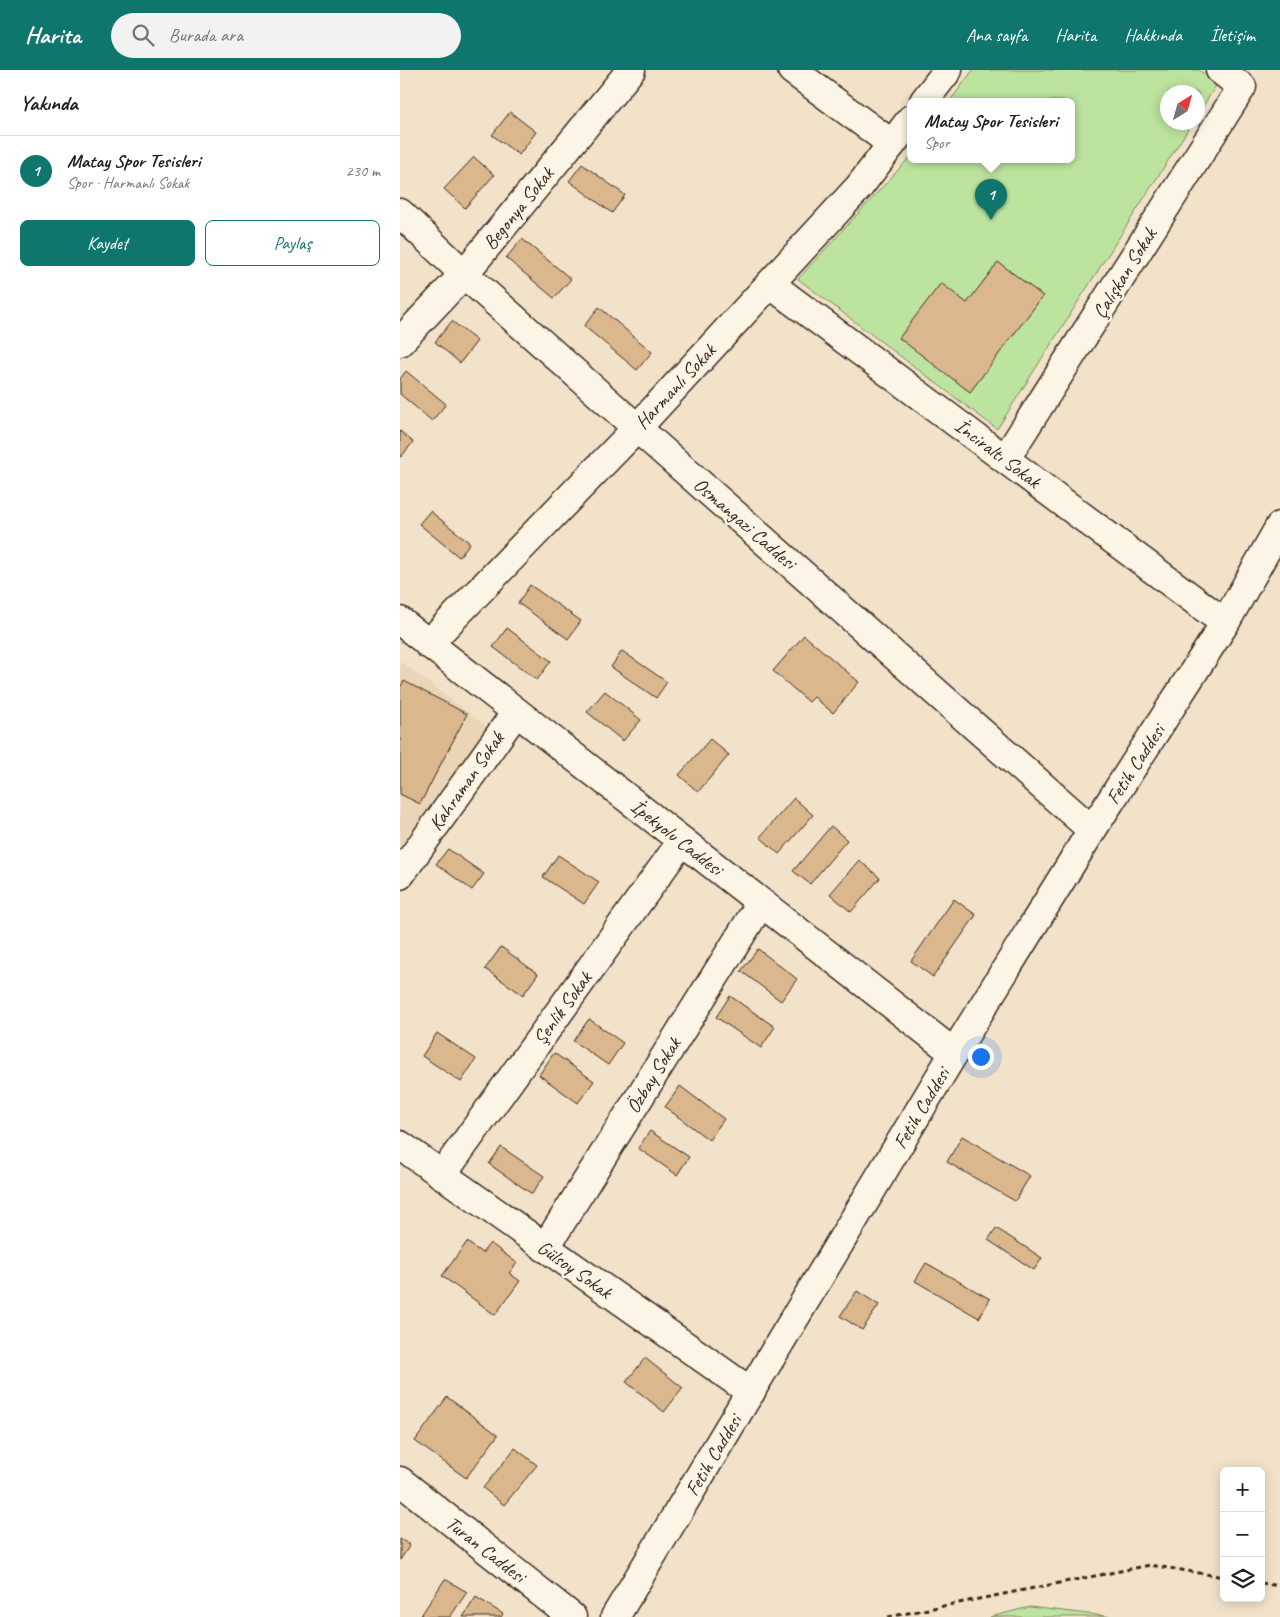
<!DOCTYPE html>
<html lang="tr">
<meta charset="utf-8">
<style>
:root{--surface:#fff;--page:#f2f2f2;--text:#202124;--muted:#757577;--line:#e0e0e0;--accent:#0f766e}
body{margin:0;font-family:Caveat,sans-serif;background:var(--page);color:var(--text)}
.controls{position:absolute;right:15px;bottom:15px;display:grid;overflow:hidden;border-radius:8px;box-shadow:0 2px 12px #0003}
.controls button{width:45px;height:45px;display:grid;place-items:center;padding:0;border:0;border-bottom:1px solid var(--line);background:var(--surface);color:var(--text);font:25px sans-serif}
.compass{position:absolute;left:760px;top:15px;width:45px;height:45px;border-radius:50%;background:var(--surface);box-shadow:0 2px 12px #0003;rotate:37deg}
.you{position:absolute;left:580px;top:986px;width:18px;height:18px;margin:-12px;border:4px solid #fff;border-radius:50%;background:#1a73e8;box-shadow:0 0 0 8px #1a73e833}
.badge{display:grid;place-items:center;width:32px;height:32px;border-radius:50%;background:var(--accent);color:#fff;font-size:16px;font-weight:700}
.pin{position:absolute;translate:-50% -41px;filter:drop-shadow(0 1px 2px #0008)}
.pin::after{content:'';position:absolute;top:26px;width:18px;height:15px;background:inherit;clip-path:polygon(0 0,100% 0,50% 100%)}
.popup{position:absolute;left:507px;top:28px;width:168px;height:65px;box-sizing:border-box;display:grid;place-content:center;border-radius:8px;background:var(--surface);filter:drop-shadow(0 1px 4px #0005);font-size:16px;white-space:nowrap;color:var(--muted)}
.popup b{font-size:19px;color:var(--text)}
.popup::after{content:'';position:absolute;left:50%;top:100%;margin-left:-10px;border:10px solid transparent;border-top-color:var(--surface)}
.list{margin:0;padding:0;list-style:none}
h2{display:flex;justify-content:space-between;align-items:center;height:65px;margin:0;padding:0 20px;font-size:21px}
h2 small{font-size:16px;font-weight:400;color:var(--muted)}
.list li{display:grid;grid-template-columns:32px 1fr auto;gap:15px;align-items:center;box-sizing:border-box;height:70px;padding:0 20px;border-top:1px solid var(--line)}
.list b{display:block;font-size:19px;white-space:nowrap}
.list p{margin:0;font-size:16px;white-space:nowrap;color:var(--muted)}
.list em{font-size:16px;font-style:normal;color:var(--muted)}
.actions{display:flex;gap:10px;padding:15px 20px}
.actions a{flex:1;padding:11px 0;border:1px solid var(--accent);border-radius:8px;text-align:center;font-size:18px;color:var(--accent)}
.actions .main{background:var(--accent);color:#fff}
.icon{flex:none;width:28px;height:28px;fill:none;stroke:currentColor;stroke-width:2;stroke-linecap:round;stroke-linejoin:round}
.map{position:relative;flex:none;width:880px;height:1547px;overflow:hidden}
header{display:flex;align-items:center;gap:30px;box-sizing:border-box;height:70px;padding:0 25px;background:var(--accent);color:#fff}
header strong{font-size:24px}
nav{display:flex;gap:28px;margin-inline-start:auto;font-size:18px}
.search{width:350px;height:45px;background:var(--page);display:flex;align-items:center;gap:12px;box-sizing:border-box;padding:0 18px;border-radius:28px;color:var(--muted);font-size:19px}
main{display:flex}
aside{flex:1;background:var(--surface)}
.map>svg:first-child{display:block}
.built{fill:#ebd5b7}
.green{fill:#bde49f;stroke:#7c875e}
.building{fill:#dab78c;stroke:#3b2a1e}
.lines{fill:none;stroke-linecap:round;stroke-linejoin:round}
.street-casing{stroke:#3b2a1e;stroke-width:31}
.secondary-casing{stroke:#3b2a1e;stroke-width:31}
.path{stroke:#3b2a1e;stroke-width:3;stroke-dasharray:5 4;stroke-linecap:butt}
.street{stroke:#fcf5e5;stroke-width:28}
.secondary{stroke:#fcf5e5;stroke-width:28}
.labels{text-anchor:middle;stroke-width:5;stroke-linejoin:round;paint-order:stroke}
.street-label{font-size:20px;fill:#3b2a1e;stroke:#fcf5e5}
</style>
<header>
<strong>Harita</strong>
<div class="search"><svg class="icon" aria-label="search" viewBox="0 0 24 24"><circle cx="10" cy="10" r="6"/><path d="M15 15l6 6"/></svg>Burada ara</div>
<nav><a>Ana sayfa</a><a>Harita</a><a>Hakkında</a><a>İletişim</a></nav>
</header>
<main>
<aside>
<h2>Yakında<small></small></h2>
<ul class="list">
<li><span class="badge">1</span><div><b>Matay Spor Tesisleri</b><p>Spor · Harmanlı Sokak</p></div><em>230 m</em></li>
</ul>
<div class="actions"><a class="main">Kaydet</a><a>Paylaş</a></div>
</aside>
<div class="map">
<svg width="880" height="1547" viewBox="0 0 880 1547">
<rect width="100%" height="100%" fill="#f2e2ca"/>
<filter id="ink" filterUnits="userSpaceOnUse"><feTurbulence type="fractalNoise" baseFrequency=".02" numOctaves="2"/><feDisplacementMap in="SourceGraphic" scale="10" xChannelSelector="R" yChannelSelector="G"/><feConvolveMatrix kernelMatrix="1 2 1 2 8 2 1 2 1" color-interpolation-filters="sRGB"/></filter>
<g filter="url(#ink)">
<!-- built -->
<path class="built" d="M0,591L90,659L0,785Z"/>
<!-- green -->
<g class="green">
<path d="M573,0H799L817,14L798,44V22H768V52L792,53L597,359L398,209L511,86V89H671V31H550Z"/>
<path d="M630,1537L713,1547H590Z"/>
</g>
<!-- building -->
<g class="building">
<path d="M110,42L136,62L119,85L92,65Z"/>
<path d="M74,87L94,105L65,138L44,119Z"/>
<path d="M182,94L225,125L212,143L169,111Z"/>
<path d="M122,169L171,209L154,228L106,188Z"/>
<path d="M598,192L643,226L570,322L499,268L541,213L567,233Z"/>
<path d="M199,237L252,282L237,300L184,256Z"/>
<path d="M52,251L77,271L60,293L35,272Z"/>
<path d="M6,301L46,334L32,351L0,324V309Z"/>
<path d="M0,361L13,372L1,387L0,386Z"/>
<path d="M30,441L70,473L59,487L19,454Z"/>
<path d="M130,515L181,551L168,569L118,533Z"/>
<path d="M107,558L151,591L137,610L93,577Z"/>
<path d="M404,565L459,612L433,643L414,627L409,632L373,601Z"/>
<path d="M222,581L267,612L256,628L211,597Z"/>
<path d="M4,611L67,644L20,734L0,724V615L1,616Z"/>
<path d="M205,621L241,650L223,671L187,642Z"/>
<path d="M310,669L329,685L298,722L279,705Z"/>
<path d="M394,728L413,745L379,784L360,767Z"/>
<path d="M431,756L447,770L410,814L393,801Z"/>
<path d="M48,779L84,804L72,820L36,794Z"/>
<path d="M158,785L199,812L184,834L143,807Z"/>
<path d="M459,790L480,808L451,842L430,824Z"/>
<path d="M554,829L576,845L533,907L511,891Z"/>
<path d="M101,877L138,904L123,925L85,899Z"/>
<path d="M358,879L397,909L381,931L341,901Z"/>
<path d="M330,926L375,957L361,978L316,947Z"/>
<path d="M189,949L223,973L208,995L173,971Z"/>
<path d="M37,963L76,989L61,1012L22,986Z"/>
<path d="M154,983L194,1011L178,1033L139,1005Z"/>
<path d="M280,1016L324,1049L309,1070L265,1037Z"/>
<path d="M250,1061L289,1087L277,1105L238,1078Z"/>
<path d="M562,1066L630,1106L615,1131L547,1092Z"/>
<path d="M101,1077L144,1106L132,1124L89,1094Z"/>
<path d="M596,1158L642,1188L634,1200L588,1170Z"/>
<path d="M67,1172L82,1183L90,1173L117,1193L109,1203L120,1211L95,1245L42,1206Z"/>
<path d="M526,1193L590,1229L579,1248L515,1211Z"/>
<path d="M457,1221L479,1235L462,1260L440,1246Z"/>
<path d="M245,1288L283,1318L264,1342L226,1312Z"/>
<path d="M47,1327L98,1365L66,1408L15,1371Z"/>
<path d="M115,1378L137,1395L104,1435L83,1418Z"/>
<path d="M0,1469L10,1475L0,1490Z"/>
<path d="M45,1509L67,1522L50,1547H20Z"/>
<path d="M76,1527L103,1544L101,1547H63Z"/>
</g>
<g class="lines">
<!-- street casing -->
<g class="street-casing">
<g id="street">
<path d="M392,0L492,74"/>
<path d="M524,31L548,0"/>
<path d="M0,143L64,204L237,358L692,760"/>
<path d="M370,214L825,553"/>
<path d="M0,272L64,204L231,0"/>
<path d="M606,388L842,17L820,0"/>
<path d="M0,551L554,983"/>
<path d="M28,574L237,358L459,117L511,49"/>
<path d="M0,805L116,642"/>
<path d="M0,1075L351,1322"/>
<path d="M42,1105L282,771"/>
<path d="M145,1178L361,833"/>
<path d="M0,1411L172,1547"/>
</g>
</g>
<!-- secondary casing -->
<g class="secondary-casing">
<path id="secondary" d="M215,1547L554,983L692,760L825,553L880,456"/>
</g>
<!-- path -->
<g class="path">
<path d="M861,1513L880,1516"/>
<path d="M488,1547L750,1495L824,1507"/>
</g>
<!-- street -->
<use href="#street" class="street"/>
<!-- secondary -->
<use href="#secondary" class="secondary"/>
</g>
</g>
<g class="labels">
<!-- street labels -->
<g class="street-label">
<text transform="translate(118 138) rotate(-51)" y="7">Begonya Sokak</text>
<text transform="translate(724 203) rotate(-58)" y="7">Çalışkan Sokak</text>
<text transform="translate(275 316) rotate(-47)" y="7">Harmanlı Sokak</text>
<text transform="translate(598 383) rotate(37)" y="7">İnciraltı Sokak</text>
<text transform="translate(345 453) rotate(41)" y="7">Osmangazi Caddesi</text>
<text transform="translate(735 694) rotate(-57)" y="7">Fetih Caddesi</text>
<text transform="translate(66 711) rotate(-55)" y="7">Kahraman Sokak</text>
<text transform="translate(277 767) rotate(38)" y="7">İpekyolu Caddesi</text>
<text transform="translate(162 938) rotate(-54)" y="7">Şenlik Sokak</text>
<text transform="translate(253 1005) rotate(-58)" y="7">Özbay Sokak</text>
<text transform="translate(521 1038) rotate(-59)" y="7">Fetih Caddesi</text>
<text transform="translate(175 1199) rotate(35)" y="7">Gülsoy Sokak</text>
<text transform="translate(313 1385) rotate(-59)" y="7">Fetih Caddesi</text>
<text transform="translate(86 1479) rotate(38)" y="7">Turan Caddesi</text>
</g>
</g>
</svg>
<div class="controls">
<button>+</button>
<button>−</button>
<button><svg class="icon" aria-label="layers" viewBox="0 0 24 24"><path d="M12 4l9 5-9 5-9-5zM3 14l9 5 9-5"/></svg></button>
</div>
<svg class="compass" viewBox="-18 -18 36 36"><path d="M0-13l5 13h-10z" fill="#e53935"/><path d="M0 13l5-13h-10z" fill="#757577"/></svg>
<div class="you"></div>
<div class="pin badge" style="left:591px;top:150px">1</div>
<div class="popup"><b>Matay Spor Tesisleri</b>Spor</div>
</div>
</main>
